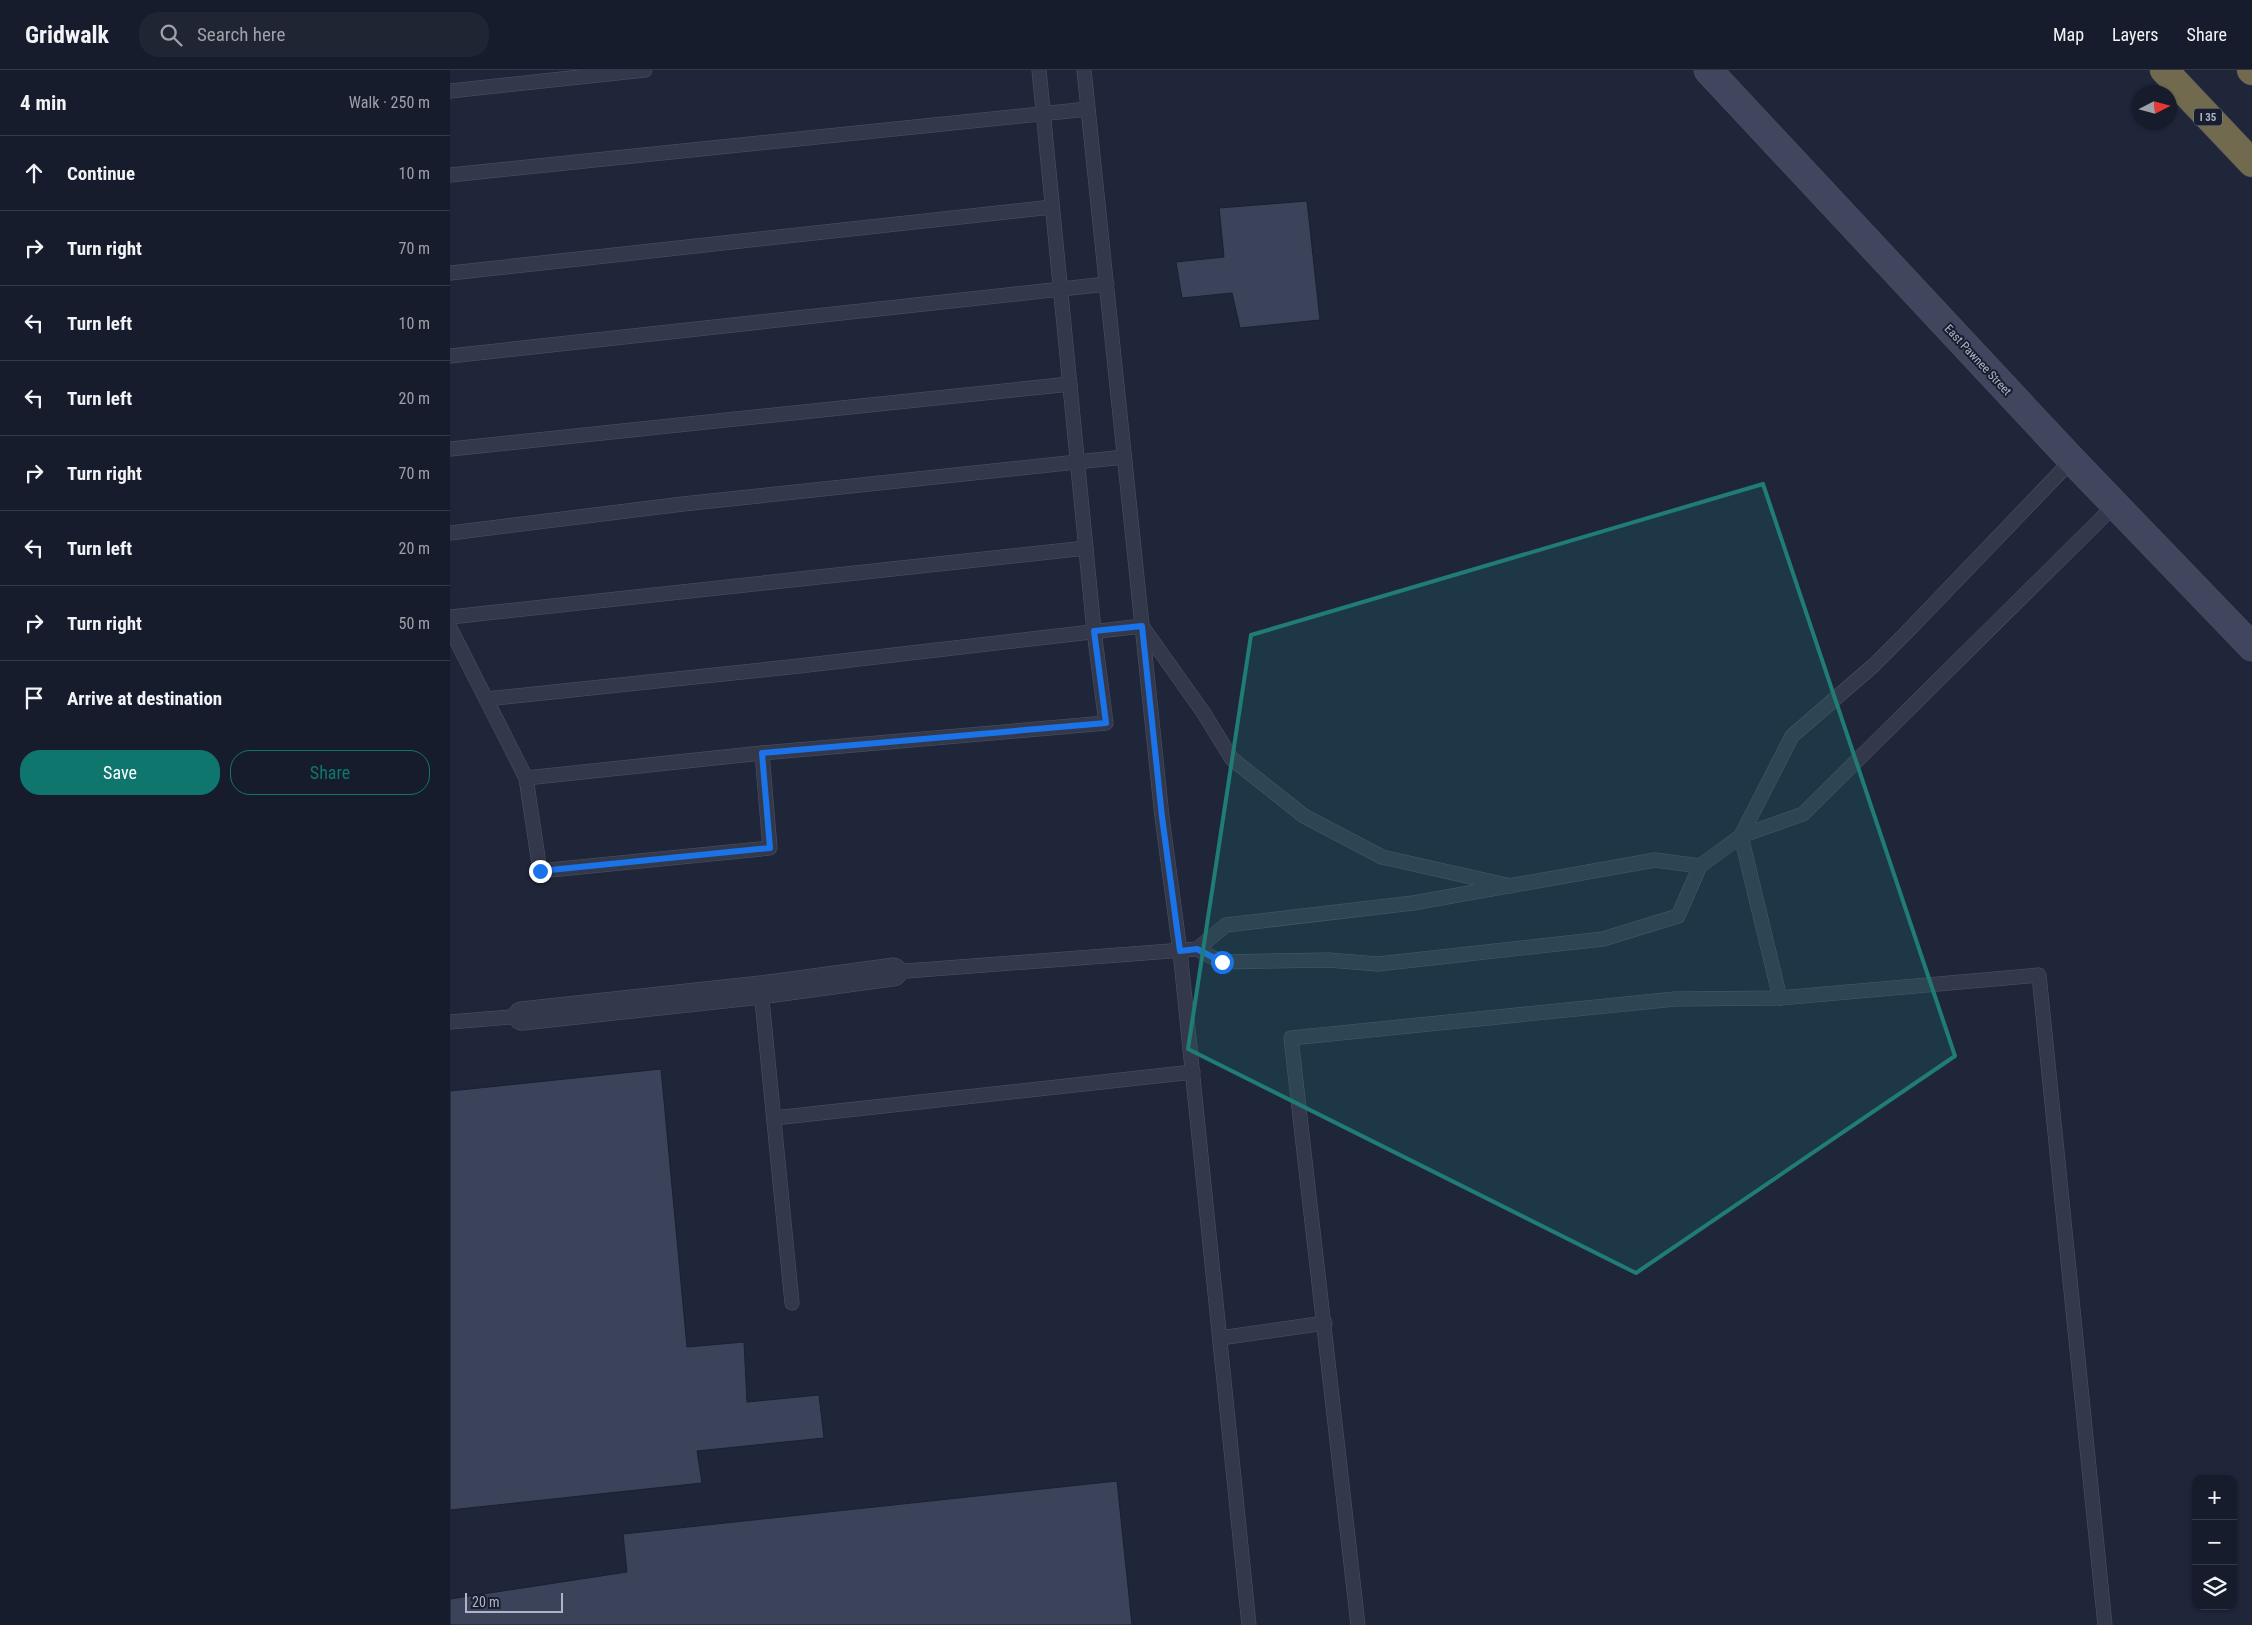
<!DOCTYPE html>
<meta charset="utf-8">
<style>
:root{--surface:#171c2c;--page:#202534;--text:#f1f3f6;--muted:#9ea1a9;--line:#363a48;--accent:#0f766e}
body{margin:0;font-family:"Roboto Condensed",sans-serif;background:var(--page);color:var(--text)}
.controls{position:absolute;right:15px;bottom:15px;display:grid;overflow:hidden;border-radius:10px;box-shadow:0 1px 4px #0004}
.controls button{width:45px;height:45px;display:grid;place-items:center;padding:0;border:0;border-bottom:1px solid var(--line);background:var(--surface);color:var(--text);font:25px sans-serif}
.compass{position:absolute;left:1682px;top:15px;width:45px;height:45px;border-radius:50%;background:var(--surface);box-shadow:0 1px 4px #0004;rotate:84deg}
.scale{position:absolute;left:15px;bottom:12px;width:98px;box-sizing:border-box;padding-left:5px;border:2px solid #aeb3c7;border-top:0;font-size:14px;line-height:18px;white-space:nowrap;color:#aeb3c7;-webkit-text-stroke:4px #191e2f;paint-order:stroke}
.stop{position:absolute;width:15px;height:15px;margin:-11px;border:4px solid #1a73e8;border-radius:50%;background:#fff}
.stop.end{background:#1a73e8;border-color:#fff;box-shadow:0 1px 5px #0008}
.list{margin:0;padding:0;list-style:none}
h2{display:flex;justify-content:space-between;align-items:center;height:65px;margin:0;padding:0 20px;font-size:21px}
h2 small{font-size:16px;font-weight:400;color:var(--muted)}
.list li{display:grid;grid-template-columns:32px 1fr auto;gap:15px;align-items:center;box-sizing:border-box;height:75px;padding:0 20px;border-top:1px solid var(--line)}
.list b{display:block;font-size:19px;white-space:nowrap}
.list em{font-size:16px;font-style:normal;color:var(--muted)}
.actions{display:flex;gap:10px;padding:15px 20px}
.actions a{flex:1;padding:11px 0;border:1px solid var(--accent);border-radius:20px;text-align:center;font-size:18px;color:var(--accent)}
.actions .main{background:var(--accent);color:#fff}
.icon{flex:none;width:28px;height:28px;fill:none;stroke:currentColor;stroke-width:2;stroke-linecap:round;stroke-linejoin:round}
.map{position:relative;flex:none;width:1802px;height:1555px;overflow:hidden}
header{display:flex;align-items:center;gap:30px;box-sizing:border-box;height:70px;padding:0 25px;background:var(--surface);border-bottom:1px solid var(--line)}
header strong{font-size:24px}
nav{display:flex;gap:28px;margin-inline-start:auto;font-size:18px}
.search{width:350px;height:45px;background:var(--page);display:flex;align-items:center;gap:12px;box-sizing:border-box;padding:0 18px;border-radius:20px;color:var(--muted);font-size:19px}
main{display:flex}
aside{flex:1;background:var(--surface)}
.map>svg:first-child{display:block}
.building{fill:#3b435b;stroke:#1b2031}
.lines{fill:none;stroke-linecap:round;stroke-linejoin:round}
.lane-casing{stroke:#4e5365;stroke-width:15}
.street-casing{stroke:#4e5365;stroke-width:29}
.secondary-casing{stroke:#4e5365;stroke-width:29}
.highway-casing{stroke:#3b4052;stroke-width:29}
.lane{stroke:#33394b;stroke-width:14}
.street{stroke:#33394b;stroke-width:28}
.secondary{stroke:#41465e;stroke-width:28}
.highway{stroke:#716a4f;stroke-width:28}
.route{stroke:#1a73e8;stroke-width:6}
.marked{fill:#1f7c77;fill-opacity:0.2;stroke:#1f7c77;stroke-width:4;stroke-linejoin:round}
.labels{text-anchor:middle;stroke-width:4;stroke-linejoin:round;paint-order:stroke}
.shield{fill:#191e2f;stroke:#818699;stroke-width:1}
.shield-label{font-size:11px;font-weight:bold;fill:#aeb3c7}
.street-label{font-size:12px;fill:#aeb3c7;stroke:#191e2f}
</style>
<header>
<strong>Gridwalk</strong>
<div class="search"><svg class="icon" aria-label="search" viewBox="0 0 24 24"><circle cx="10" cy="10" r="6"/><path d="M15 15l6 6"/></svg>Search here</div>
<nav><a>Map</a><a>Layers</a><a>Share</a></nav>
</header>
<main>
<aside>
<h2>4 min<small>Walk · 250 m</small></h2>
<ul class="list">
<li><svg class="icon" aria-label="ahead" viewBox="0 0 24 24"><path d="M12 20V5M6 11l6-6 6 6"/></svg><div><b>Continue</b></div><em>10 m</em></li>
<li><svg class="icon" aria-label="right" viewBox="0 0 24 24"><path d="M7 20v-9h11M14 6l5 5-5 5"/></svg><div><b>Turn right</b></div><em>70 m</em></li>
<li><svg class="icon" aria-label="left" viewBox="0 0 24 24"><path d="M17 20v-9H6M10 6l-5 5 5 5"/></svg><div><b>Turn left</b></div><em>10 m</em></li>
<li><svg class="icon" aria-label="left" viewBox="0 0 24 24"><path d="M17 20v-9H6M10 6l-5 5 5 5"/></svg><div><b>Turn left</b></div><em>20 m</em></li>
<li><svg class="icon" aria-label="right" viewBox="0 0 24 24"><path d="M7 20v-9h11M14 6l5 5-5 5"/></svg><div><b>Turn right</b></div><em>70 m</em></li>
<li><svg class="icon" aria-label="left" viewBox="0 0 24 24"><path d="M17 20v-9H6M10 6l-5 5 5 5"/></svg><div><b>Turn left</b></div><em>20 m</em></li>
<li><svg class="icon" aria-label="right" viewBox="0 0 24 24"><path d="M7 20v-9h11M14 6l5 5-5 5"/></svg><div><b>Turn right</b></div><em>50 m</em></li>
<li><svg class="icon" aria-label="arrive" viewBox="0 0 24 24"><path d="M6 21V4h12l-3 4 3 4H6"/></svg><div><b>Arrive at destination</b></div></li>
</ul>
<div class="actions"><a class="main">Save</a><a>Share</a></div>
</aside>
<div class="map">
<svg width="1802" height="1555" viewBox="0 0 1802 1555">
<rect width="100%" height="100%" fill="#1f263a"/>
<!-- building -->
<g class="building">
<path d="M857,131L870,250L790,258L782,223L732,228L726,192L774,187L769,138Z"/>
<path d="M211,999L237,1277L294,1272L297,1332L369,1325L374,1368L247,1381L252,1413L0,1440V1021Z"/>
<path d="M667,1411L682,1555H0V1529L177,1502L173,1464Z"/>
</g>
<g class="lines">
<!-- lane casing -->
<g class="lane-casing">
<g id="lane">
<path d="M634,0L712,747L730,881L799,1555"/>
<path d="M0,21L195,0"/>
<path d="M0,105L638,39"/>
<path d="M0,203L602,137"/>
<path d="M0,286L657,214"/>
<path d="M0,379L620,314"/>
<path d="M0,463L233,434L674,387"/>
<path d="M0,547L636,478"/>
<path d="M0,558L76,708L90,801L320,778L312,683L656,653L644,561L589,0"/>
<path d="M36,629L349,596L692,556L753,642L782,689L854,746L932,787L1061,816"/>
<path d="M76,708L312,683"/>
<path d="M747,879L776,855L963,833L1205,790L1250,796"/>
<path d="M443,902L747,879L771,892L878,890L928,894L1153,869L1228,846L1250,796L1291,766L1353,744L1665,435"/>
<path d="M311,920L342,1233"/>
<path d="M1330,928L1589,905L1655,1555"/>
<path d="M0,952L72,946"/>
<path d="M324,1048L743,1002"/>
<path d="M770,1268L875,1253"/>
<path d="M908,1555L841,968L1225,929L1330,928L1291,766L1342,666L1424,595L1457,562L1622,390"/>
</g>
</g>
<!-- street casing -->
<g class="street-casing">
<path id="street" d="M72,946L311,920L443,902"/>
</g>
<!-- secondary casing -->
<g class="secondary-casing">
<path id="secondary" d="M1258,0L1622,390L1802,577"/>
</g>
<!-- highway casing -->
<g class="highway-casing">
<g id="highway">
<path d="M1714,0L1802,93"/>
<path d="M1801,0L1802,1"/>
</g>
</g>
<!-- lane -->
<use href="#lane" class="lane"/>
<!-- street -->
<use href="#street" class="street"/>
<!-- secondary -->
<use href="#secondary" class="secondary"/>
<!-- highway -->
<use href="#highway" class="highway"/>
</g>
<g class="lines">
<!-- route -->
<path class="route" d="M90,801L320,778L312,683L656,653L644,561L692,556L712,747L730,881L747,879L772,892"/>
</g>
<!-- marked area -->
<path class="marked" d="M1313,414L1505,986L1186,1203L738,979L801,565Z"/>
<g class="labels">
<!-- shield labels -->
<rect class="shield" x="1744" y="38.5" width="28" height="17" rx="4"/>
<g class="shield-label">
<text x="1758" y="51">I 35</text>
</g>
<!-- street labels -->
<g class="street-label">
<text transform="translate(1528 290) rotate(47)" y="4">East Pawnee Street</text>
</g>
</g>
</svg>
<div class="controls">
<button>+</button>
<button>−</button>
<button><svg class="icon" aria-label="layers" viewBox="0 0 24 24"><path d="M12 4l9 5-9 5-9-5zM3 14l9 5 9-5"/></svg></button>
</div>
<svg class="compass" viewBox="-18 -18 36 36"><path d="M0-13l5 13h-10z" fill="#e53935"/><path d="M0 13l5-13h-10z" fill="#9ea1a9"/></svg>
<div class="scale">20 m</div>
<div class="stop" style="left:772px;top:892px"></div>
<div class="stop end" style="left:90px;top:801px"></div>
</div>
</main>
